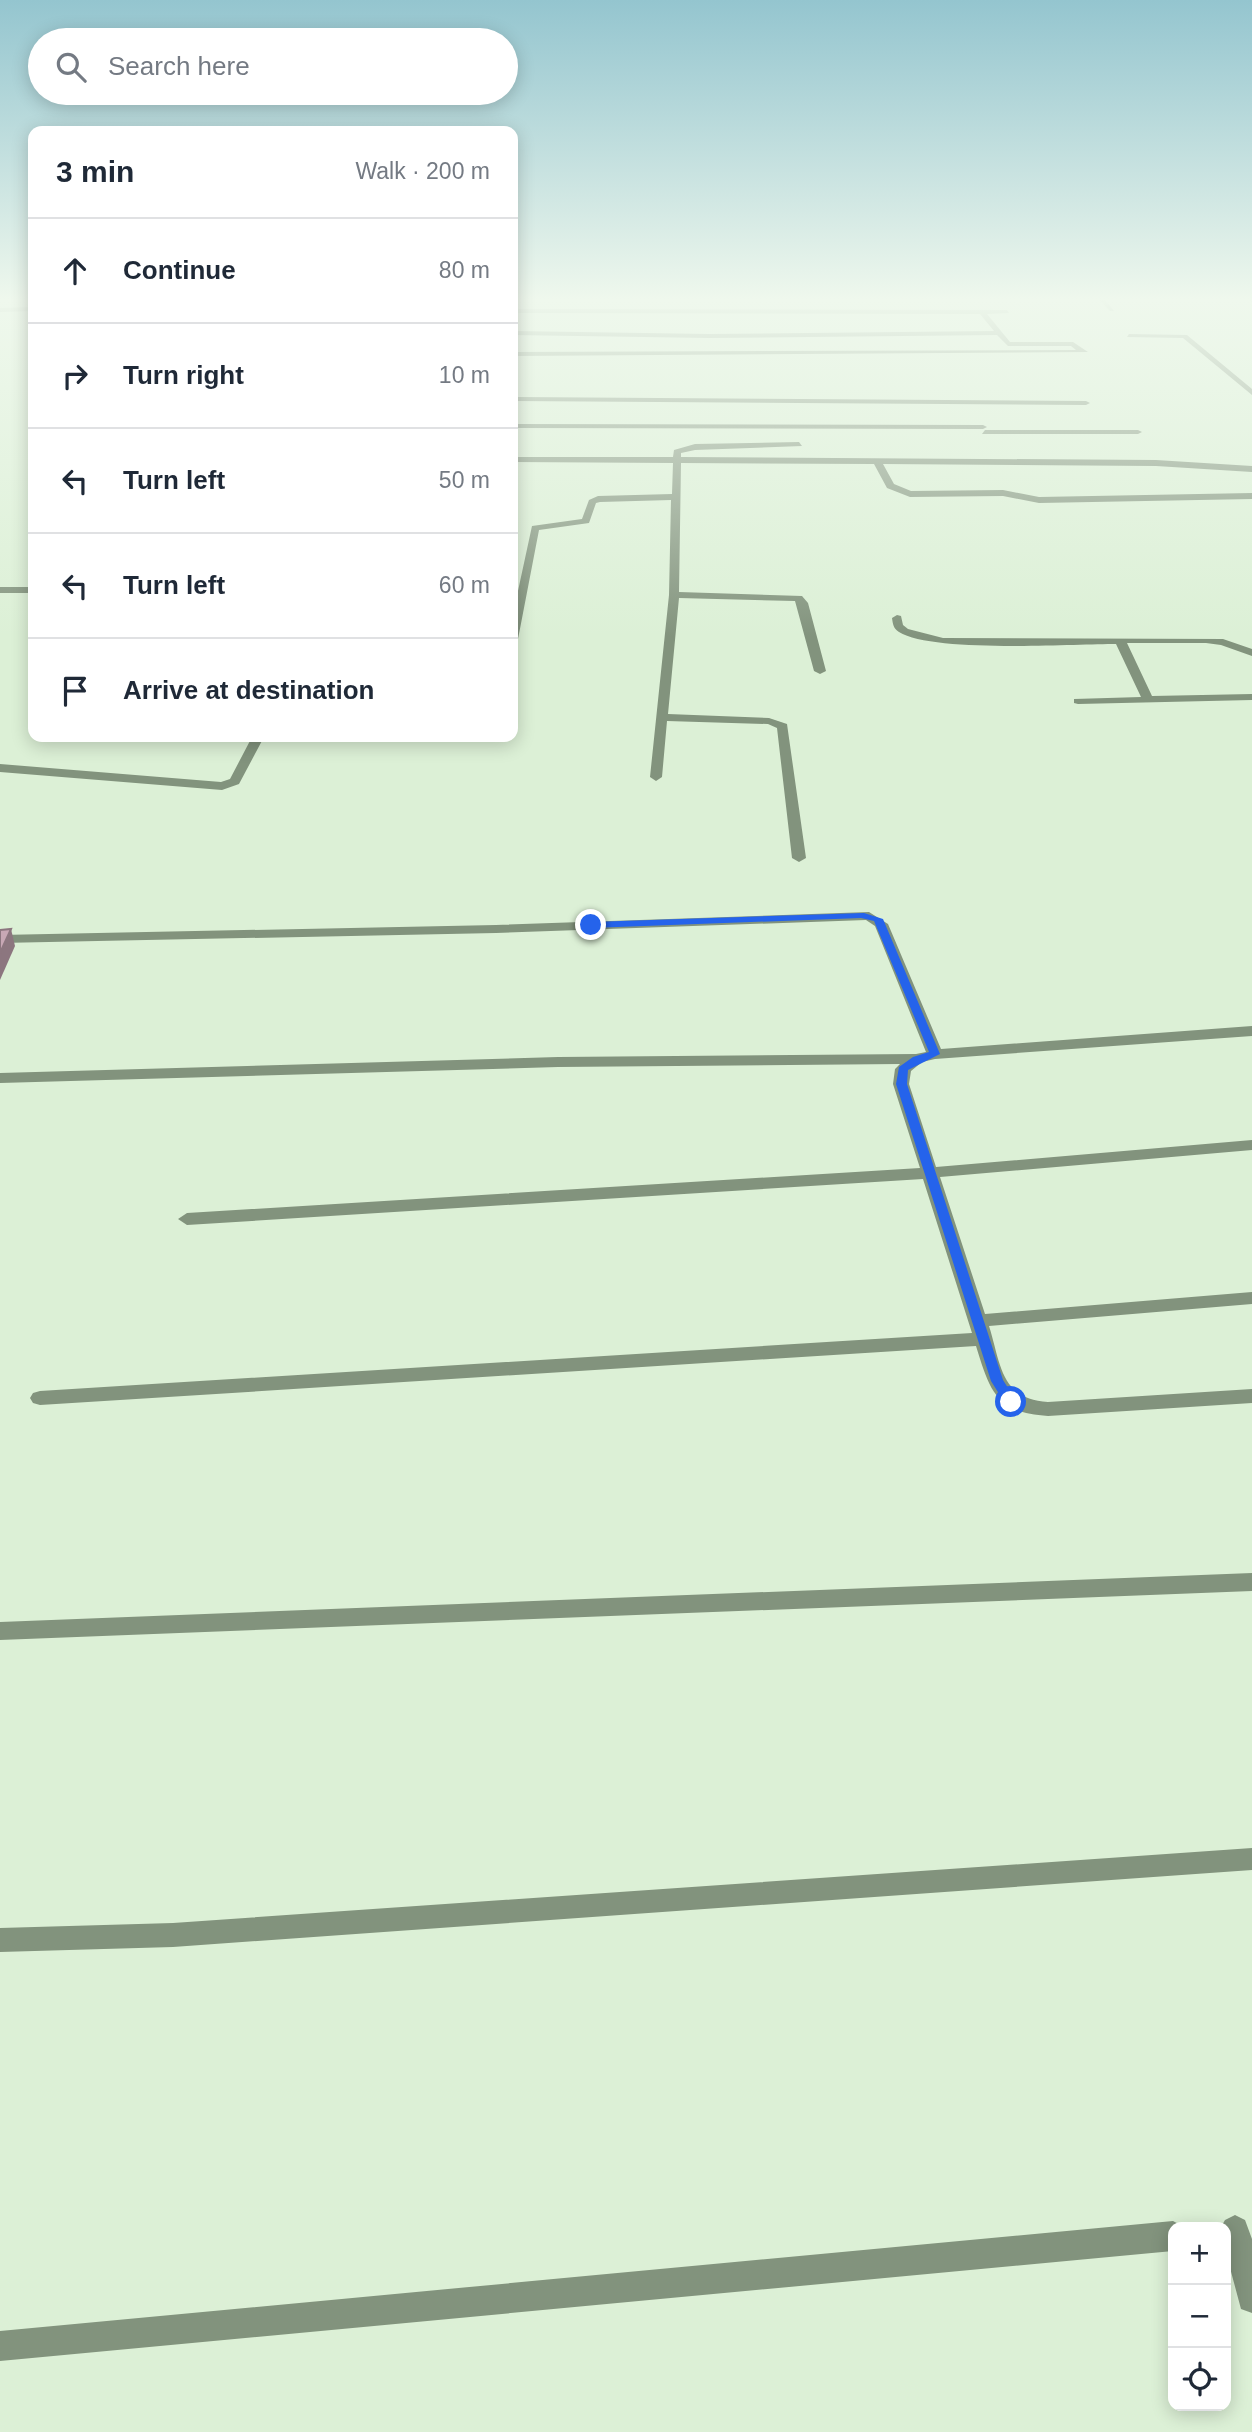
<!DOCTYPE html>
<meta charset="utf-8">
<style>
:root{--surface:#fff;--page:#f2f2f3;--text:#1f2937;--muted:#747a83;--line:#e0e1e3}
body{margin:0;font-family:Arial,sans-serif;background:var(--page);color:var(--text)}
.controls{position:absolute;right:21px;bottom:21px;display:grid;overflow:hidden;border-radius:14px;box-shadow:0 4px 18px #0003}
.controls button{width:63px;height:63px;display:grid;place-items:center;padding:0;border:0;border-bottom:2px solid var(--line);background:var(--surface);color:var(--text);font:35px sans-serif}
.stop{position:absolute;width:21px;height:21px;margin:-16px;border:5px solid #2563eb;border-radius:50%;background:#fff}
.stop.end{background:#2563eb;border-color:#fff;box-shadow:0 2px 7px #0008}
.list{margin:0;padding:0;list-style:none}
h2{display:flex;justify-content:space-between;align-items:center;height:91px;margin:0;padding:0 28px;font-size:30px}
h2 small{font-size:23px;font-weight:400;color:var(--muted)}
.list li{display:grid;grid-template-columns:46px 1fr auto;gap:21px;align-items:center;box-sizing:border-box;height:105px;padding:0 28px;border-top:2px solid var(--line)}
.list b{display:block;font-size:26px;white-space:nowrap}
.list em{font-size:23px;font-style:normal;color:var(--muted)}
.icon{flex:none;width:38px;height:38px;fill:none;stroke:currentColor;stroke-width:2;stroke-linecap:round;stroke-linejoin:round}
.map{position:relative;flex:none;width:1252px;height:2432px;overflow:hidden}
.search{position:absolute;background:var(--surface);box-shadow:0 4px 18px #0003;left:28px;top:28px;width:490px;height:77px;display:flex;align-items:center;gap:18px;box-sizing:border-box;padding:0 24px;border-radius:38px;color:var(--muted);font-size:26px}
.panel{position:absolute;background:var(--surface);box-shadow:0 4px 18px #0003;left:28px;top:126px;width:490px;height:616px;border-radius:14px}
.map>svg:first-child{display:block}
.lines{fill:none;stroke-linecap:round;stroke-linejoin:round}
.minor{fill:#82937d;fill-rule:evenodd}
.shaded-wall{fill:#8c767f}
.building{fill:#c8a8b5;stroke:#8c767f;stroke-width:2}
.route{fill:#2563eb}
</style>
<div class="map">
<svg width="1252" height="2432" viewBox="0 0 1252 2432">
<rect width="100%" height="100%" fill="#dcf0d6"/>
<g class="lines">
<!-- minor -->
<g class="minor">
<path d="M1097,297H1103L1114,311H1110Z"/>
<path d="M1245,297H1251L1252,303Z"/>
<path d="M33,307V311L0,312V308Z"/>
<path d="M513,309L1007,310L1009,313L987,314L1010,342H1073L1088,352L513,356V352L1076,350L1071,346H1008L997,335L709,338L513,335V331L709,334L994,331L980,314L513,313Z"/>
<path d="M1129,334L1187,335L1252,389V395L1183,338L1127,337Z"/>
<path d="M517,397L1086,401L1090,403L1086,405L514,401Z"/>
<path d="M513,424L983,425L987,427L983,429L513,428Z"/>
<path d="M985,430H1138L1142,432L1138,434H982Z"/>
<path d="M799,442L802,446L695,450L681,453V457L1156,460L1252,466V472L1156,466L883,464L894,484L911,491L1003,490L1039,497L1252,493V499L1039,503L1003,496L910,497L887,488L874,464L681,463L679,592L802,596L808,603L826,671L820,674L814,671L795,601L679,598L668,714L769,718L787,724L806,858L799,862L792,858L777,728L768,724L667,721L662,777L656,781L650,777L669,595L671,500L600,502L596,503L589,523L539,530L518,639L513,642V614L532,526L582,519L589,500L598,496L672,494L673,463L513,462V457H673L674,450L695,444Z"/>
<rect x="0" y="587" width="33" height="6"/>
<path d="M897,615L901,616L903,625L908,629L943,638L1223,639L1252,649V656L1221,645L1206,643H1127L1152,696L1252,694V700L1078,704L1074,703V699L1141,697L1116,644C1071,644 932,653 899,632C893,628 893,624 892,618Z"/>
<path d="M252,737H264L239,784L222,790L0,772V764L221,782L230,779Z"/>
<path d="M869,912L888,924L941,1049L1252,1026V1036L935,1059L922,1062L911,1071L909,1084L936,1167L1252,1140V1150L940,1177L985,1314L1252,1292V1304L989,1326C1001,1364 1000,1399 1048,1402L1252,1389V1403L1048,1416C996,1413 990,1391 976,1346L40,1405L33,1403L30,1398L33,1393L40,1391L972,1333L923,1179L187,1225L178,1219L187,1213L920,1168L893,1084L895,1069L900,1064L558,1067L0,1083V1073L558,1057L916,1054L926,1052L875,926L866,920L496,933L0,943V935L496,925Z"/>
<path d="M1252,1573V1591L0,1640V1622Z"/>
<path d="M1252,1848V1870L173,1947L0,1952V1928L173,1923Z"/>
<path d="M1235,2215L1245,2220L1252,2239V2313L1241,2309L1226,2253V2227H1221L1225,2220Z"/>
<path d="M1173,2221L1184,2227H1173V2251L0,2361V2331Z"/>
</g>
</g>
<!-- shaded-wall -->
<path class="shaded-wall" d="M11,929L15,946L0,980V953Z"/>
<!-- building -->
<path class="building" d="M11,929L0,953V930Z"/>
<!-- sky -->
<linearGradient id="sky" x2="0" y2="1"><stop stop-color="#94c5cf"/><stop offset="0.47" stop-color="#eff8ed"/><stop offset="1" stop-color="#eff8ed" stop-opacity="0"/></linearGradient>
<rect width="1252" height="637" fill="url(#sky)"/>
<!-- route -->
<path class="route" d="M864,913L883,919L940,1054L908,1070L907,1084L1003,1380L1017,1402L1015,1405H1006L991,1381L896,1084L899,1067L913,1057L929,1052L874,921L861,918L591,928L586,925L591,922Z"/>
</svg>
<div class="controls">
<button>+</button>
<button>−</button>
<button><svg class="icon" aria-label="locate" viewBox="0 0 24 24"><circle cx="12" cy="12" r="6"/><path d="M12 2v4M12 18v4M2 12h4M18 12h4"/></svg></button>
</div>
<div class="stop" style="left:1011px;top:1402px"></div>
<div class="stop end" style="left:591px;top:925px"></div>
<div class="search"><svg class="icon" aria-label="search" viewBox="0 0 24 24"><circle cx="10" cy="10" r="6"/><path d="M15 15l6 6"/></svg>Search here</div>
<section class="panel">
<h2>3 min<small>Walk · 200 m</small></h2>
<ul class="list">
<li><svg class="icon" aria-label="ahead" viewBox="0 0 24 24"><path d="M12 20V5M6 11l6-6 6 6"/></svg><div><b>Continue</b></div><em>80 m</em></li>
<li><svg class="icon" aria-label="right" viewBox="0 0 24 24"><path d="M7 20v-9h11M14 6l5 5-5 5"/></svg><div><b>Turn right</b></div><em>10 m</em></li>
<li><svg class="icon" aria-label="left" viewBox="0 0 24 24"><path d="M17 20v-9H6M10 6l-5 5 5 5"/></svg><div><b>Turn left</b></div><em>50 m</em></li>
<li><svg class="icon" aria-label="left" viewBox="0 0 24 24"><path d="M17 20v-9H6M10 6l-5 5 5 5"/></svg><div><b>Turn left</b></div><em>60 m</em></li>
<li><svg class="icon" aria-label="arrive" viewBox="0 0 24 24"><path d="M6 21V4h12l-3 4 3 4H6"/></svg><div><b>Arrive at destination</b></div></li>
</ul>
</section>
</div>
